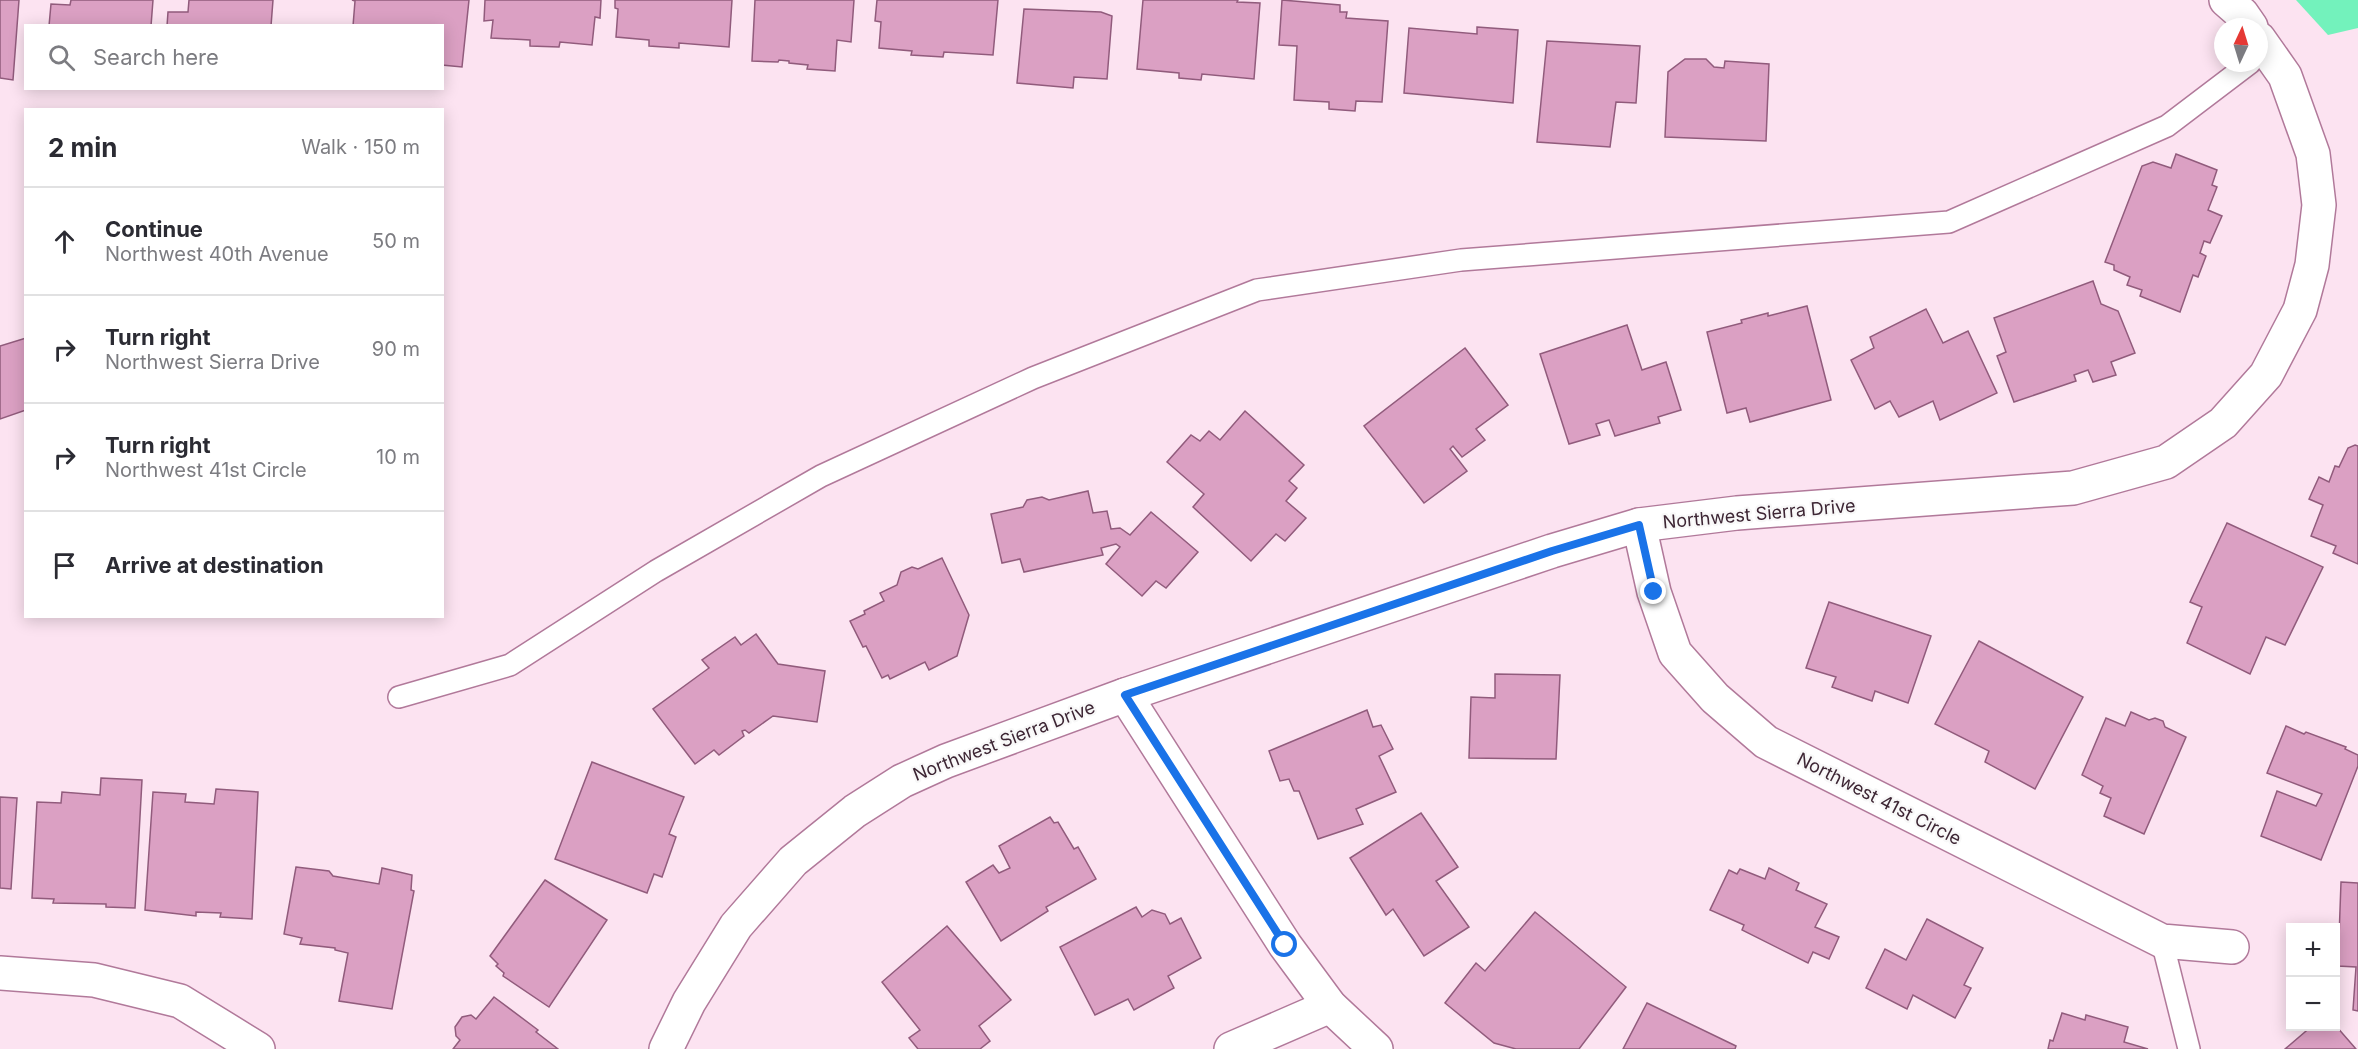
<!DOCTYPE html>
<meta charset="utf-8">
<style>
:root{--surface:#fff;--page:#f2f2f3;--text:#2b2b33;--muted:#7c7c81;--line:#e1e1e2}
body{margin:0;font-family:Inter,sans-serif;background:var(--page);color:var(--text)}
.controls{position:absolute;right:18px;bottom:18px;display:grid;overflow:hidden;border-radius:0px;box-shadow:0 3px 15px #0003}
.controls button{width:54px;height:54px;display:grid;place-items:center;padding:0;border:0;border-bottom:2px solid var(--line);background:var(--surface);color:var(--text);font:30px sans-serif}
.compass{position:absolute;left:2214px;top:18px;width:54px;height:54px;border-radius:50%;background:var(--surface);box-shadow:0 3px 15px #0003;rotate:4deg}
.stop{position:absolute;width:18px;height:18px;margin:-14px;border:4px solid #1a73e8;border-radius:50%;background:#fff}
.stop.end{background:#1a73e8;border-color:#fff;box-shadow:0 2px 6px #0008}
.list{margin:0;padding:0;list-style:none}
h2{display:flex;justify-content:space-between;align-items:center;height:78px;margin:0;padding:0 24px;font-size:26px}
h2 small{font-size:20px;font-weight:400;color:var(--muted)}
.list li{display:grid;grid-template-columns:39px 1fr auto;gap:18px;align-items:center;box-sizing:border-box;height:108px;padding:0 24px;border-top:2px solid var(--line)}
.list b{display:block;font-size:22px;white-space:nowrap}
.list p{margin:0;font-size:20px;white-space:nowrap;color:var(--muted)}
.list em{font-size:20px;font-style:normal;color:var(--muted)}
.icon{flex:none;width:33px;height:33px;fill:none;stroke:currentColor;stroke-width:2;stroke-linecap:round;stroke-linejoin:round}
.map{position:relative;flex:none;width:2358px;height:1049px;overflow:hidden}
.search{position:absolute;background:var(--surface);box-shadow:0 3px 15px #0003;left:24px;top:24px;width:420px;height:66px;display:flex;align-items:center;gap:15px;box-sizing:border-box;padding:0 21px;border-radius:0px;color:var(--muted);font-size:22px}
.panel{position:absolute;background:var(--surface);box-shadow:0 3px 15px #0003;left:24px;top:108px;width:420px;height:510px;border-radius:0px}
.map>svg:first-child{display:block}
.green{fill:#73f2bc}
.building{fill:#dba0c3;stroke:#915b7c;stroke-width:1.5}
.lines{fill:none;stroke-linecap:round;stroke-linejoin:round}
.lane-casing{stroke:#b1799a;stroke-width:24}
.street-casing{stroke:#b1799a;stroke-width:36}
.lane{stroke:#fff;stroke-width:21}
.street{stroke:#fff;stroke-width:33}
.route{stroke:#1a73e8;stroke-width:8}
.labels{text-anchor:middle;stroke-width:4.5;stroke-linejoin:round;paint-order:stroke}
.street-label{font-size:18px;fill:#3d2634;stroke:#f8f8f8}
</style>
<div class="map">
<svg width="2358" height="1049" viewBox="0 0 2358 1049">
<rect width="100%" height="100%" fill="#fce3f1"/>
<!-- green -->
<path class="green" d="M2296,0H2358V28L2328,35Z"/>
<!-- building -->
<g class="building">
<path d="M0,0H19L13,80L0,78Z"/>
<path d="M71,0H153L151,26H49L51,4L70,5Z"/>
<path d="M189,0H273L271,26H167L168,12H188Z"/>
<path d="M352,0H469L462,67L442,65V26H353L355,1Z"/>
<path d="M485,0H601L600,18L595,17L592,45L560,42L559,47L530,46V40L491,38L493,20L484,21Z"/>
<path d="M615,0H732L729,47L679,43V48L649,46V40L616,37L618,9L615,8Z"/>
<path d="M755,0H854L851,42L837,40L835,71L807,69L808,65L789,63V61L779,60L778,62L752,61Z"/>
<path d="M877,0H998L993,55L944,52L943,57L911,55L912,51L879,48L881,22L875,21Z"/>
<path d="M1143,0H1238L1237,2L1260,3L1254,79L1202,74L1201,80L1179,78V73L1137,69Z"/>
<path d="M1282,0L1340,5V12H1347L1346,18L1388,21L1382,102L1356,101L1355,111L1329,109V102L1294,100L1297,46L1279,45Z"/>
<path d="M1024,9L1101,12L1112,16L1107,79L1074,77L1073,88L1017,83Z"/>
<path d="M1477,27L1518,30L1513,103L1404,93L1409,28L1477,34Z"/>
<path d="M1547,41L1640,46L1636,103L1616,102L1610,147L1537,142Z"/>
<path d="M1685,59H1706L1714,67L1724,68L1725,61L1769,64L1766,141L1665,137L1668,72Z"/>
<path d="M2176,154L2217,170L2212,185L2217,187L2208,210L2222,216L2210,243L2204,241L2200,253L2206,256L2198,277L2193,275L2180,312L2140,296L2142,290L2127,285L2130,277L2114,270V265L2105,262L2142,166L2153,162L2171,168Z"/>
<path d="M2093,281L2101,304L2118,311L2135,353L2111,362L2116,375L2093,382L2088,370L2074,375L2076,381L2014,402L1997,356L2006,352L1994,318Z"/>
<path d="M1807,306L1831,400L1750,422L1746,408L1727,413L1707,332L1742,323L1741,320L1768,313V316Z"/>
<path d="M1926,309L1943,343L1968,331L1997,393L1940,420L1933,401L1899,417L1890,401L1875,409L1851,360L1874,348L1870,337Z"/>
<path d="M1627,325L1642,370L1666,362L1681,410L1658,417L1660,423L1615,436L1609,420L1596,424L1600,435L1569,444L1540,354Z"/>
<path d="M26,338V410L0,419V346Z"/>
<path d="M1465,348L1508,405L1476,429L1485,440L1462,457L1453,446L1450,449L1467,471L1424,503L1364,426Z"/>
<path d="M1245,411L1304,465L1289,481L1297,488L1286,501L1306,518L1285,541L1276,534L1251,561L1193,507L1204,494L1167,462L1191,435L1200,441L1209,431L1220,440Z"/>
<path d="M2355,445L2358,446V564L2333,553L2336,546L2311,536L2323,505L2309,499L2319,477L2329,482L2335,466L2339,467L2348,448Z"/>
<path d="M1088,491L1093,513L1107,511L1111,529L1120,528L1130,535L1151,512L1198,552L1166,588L1156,581L1142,596L1106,564L1120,547L1116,544L1101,548L1103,555L1024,572L1020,559L1002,563L991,514L1023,507L1027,500L1042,497L1049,500Z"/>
<path d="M2227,523L2323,567L2285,645L2266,637L2250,674L2187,643L2202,607L2190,602Z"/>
<path d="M942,558L969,615L957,656L929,670L925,662L890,679L888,675L882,678L866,646L863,647L850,621L865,614L864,611L884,601L880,593L897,585L901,572L912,567L918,569Z"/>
<path d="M1829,602L1931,636L1908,703L1875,691L1872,701L1832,687L1836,677L1806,668Z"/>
<path d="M756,634L778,664L825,671L817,722L773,716L749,733L745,730L742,731L744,736L719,755L714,750L695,764L653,709L709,668L702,660L735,637L741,645Z"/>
<path d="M1979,641L2083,697L2035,789L1985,762L1989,751L1935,724Z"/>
<path d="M1495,674L1560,675L1556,759L1469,758L1471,697L1495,698Z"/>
<path d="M1367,710L1373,727L1381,725L1393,749L1379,756L1396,792L1356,809L1363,824L1318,839L1299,791H1294L1289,779L1280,781L1269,751Z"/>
<path d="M2131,712L2149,720L2155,718L2163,721L2165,727L2186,737L2144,834L2104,816L2111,798L2100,793L2103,786L2082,775L2106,718L2125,726Z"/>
<path d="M2286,726L2304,734L2306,732L2346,747L2345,749L2358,755V766L2321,860L2261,836L2277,791L2316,806L2322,794L2267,773Z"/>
<path d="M592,762L684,797L669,834L676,837L662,877L654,874L647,893L555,859Z"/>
<path d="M101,778L142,780L135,908L106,907V904L53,903L54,899L32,898L37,802L61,803L62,792L100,795Z"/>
<path d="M216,789L258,792L252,919L220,917L221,913L196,912V916L145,910L153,792L186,794L185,802L214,804Z"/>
<path d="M0,797L17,798L11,889L0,888Z"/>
<path d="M1421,813L1458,867L1436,881L1469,927L1424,956L1393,909L1386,915L1350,858Z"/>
<path d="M1050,817L1054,823L1058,822L1074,849L1078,847L1096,879L1046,907L1048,911L1001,941L966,882L993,865L999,873L1010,868L999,846Z"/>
<path d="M296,867L329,871L333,876L379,884L382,868L412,875L411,890L414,891L392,1009L339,1001L348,953L335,950V948L300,944L302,938L284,934Z"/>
<path d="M1769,868L1799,883L1796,890L1827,904L1815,927L1839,937L1829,959L1813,952L1808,963L1742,930L1744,925L1710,910L1729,870L1737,874L1740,869L1765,879Z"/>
<path d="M545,880L607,920L549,1007L503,976L504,973L496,966L498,964L490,956Z"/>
<path d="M2341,882L2358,883V1011L2353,1010L2356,967L2338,966Z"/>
<path d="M1136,907L1142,917L1152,910L1165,914L1170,924L1181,918L1201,958L1168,976L1174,988L1134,1010L1128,999L1095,1015L1060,947Z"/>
<path d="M1535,912L1626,987L1579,1049H1516L1494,1043L1445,1003L1476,963L1485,971Z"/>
<path d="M1927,919L1983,948L1964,985L1971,988L1955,1018L1913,995L1907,1009L1866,988L1885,949L1906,960Z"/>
<path d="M947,926L1011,1000L979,1026L990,1041L980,1049H918L909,1038L920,1030L882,982Z"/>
<path d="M494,997L538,1030L536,1032L558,1049H453L460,1040L456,1036L455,1027L462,1017L471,1015L476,1019Z"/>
<path d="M1647,1003L1736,1046L1735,1049H1623Z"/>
<path d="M2062,1013L2085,1020L2086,1015L2128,1027L2124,1042L2148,1049H2048L2050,1040L2053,1041Z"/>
<path d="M2312,1026H2336L2356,1049H2285Z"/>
</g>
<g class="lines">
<!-- lane casing -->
<g class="lane-casing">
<g id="lane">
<path d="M399,697L510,665L656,571L821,476L1033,378L1257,290L1461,260L1949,222L2167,126L2250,63"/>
<path d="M2162,941L2189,1049"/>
</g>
</g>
<!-- street casing -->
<g class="street-casing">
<g id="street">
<path d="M2226,0L2242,14L2251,27"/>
<path d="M1639,525L1654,592L1675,653L1715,698L1766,742L2162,941L2232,947"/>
<path d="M1125,695L1285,945L1330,1006L1376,1049"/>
<path d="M0,973L94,980L180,1001L258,1049"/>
<path d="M666,1049L689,1002L736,926L793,861L855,811L902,781L946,761L1125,695L1552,551L1639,525L1737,513L2073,488L2166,462L2223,423L2266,375L2300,310L2312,265L2319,205L2313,154L2285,76L2259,39"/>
<path d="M1231,1049L1330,1006"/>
</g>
</g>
<!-- lane -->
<use href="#lane" class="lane"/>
<!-- street -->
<use href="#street" class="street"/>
</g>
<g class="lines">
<!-- route -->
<path class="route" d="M1285,945L1125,695L1552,551L1639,525L1654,592"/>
</g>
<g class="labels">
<!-- street labels -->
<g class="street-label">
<text transform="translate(1759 514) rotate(-5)" y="6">Northwest Sierra Drive</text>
<text transform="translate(1004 741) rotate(-21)" y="6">Northwest Sierra Drive</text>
<text transform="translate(1879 799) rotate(27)" y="6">Northwest 41st Circle</text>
</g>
</g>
</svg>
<div class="controls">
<button>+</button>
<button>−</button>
</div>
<svg class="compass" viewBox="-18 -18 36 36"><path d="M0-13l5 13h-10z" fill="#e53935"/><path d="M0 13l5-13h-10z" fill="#7c7c81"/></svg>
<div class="stop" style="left:1285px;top:945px"></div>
<div class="stop end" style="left:1654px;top:592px"></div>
<div class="search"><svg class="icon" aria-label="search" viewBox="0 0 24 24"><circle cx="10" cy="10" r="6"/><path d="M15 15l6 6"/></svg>Search here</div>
<section class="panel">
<h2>2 min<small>Walk · 150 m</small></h2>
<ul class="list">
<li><svg class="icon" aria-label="ahead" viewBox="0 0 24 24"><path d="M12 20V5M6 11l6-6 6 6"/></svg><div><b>Continue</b><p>Northwest 40th Avenue</p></div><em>50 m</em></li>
<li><svg class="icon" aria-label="right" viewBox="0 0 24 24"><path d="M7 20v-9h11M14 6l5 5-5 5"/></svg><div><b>Turn right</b><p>Northwest Sierra Drive</p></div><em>90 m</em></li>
<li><svg class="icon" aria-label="right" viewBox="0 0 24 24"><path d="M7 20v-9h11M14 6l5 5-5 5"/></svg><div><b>Turn right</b><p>Northwest 41st Circle</p></div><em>10 m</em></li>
<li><svg class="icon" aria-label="arrive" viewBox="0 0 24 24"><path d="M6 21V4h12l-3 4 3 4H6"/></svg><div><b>Arrive at destination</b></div></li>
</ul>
</section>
</div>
